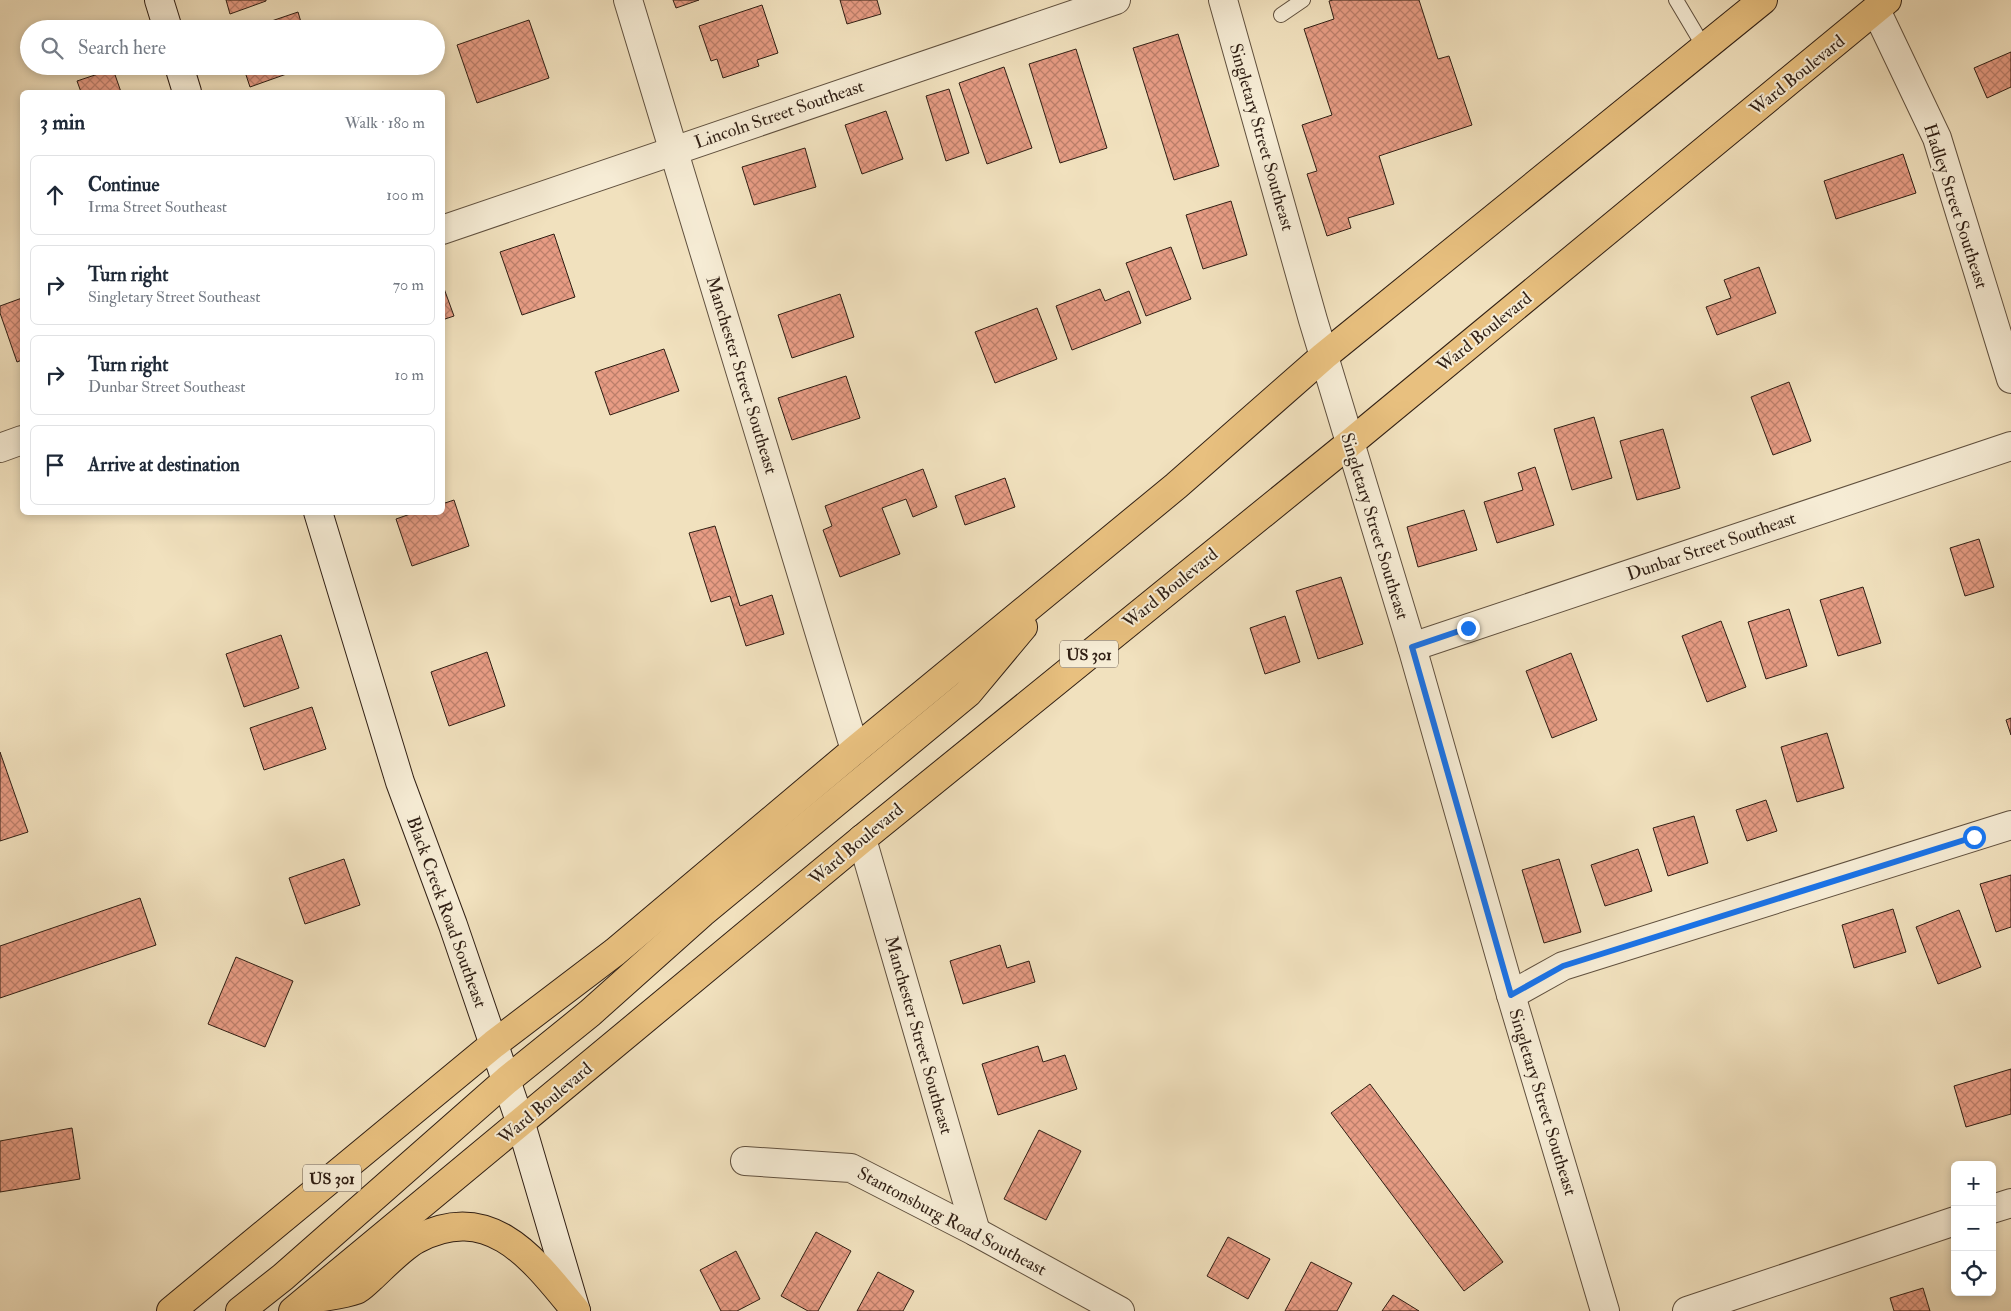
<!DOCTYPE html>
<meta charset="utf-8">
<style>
:root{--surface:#fff;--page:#f2f2f3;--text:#1f2937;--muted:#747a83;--line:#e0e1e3}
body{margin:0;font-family:"IM FELL Double Pica",serif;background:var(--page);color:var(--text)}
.controls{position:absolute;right:15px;bottom:15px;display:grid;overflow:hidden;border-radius:8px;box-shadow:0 2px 8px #0003}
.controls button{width:45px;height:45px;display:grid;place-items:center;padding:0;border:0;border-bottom:1px solid var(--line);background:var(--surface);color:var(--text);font:25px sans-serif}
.stop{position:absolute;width:15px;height:15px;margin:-11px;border:4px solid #1a73e8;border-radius:50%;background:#fff}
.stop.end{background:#1a73e8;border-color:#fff;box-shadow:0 1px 5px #0008}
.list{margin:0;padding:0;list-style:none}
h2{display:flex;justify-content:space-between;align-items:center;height:65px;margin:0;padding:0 20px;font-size:21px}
h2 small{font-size:16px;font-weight:400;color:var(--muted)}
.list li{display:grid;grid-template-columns:32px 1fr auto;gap:15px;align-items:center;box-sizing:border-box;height:80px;margin:0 10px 10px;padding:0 10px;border:1px solid var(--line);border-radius:8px}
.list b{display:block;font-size:19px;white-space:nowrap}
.list p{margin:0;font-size:16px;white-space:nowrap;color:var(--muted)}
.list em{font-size:16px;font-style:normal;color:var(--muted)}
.icon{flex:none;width:28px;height:28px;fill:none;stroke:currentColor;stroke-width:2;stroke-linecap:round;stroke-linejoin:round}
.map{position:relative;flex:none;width:2011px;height:1311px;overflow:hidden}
.search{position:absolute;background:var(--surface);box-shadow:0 2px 8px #0003;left:20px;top:20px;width:425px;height:55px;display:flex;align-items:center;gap:12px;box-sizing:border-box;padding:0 18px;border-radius:28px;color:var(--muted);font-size:19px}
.panel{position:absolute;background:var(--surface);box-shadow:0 2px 8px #0003;left:20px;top:90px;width:425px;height:425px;border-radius:8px}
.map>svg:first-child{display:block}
.building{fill:url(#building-cross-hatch);stroke:#301f14}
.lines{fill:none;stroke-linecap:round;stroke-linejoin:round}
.lane-casing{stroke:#60503e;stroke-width:16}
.street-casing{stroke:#60503e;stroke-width:30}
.secondary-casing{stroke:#301f14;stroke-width:30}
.highway-casing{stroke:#301f14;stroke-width:30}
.lane{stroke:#f6ecd5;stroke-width:14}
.street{stroke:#f6ecd5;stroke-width:28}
.secondary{stroke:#f6ecd5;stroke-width:28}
.highway{stroke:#e8c07f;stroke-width:28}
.route{stroke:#1a73e8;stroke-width:6}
.labels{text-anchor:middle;stroke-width:4;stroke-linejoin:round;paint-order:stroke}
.shield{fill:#f6ecd5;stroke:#6b5c4e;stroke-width:1}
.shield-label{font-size:16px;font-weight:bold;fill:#301f14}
.street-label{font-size:18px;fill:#301f14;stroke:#f6ecd5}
</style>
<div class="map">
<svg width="2011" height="1311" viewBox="0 0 2011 1311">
<defs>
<pattern id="building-cross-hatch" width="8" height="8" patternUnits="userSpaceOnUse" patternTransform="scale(1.25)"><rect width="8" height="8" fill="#e79c84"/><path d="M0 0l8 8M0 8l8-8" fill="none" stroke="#bc7f6b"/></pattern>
</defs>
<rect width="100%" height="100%" fill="#f1e1be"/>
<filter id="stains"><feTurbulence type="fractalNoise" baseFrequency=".004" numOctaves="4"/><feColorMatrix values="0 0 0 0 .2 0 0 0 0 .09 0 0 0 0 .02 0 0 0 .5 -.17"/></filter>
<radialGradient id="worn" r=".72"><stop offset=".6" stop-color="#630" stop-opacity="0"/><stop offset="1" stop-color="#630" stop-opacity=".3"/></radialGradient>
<!-- building -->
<g class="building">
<path d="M226,0H266V1L230,14Z"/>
<path d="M673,0H699L676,8Z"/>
<path d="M840,0H877L881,14L847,24Z"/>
<path d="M1333,0H1419L1438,59L1449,56L1472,125L1379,156L1394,204L1348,218L1351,228L1327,236L1307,174L1317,171L1302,125L1332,115L1304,29L1334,19L1329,1Z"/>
<path d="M762,5L778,53L757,60L759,66L723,78L717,59L711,61L699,26Z"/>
<path d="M298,12L303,29H248Z"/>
<path d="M529,20L549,78L477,103L457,45Z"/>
<path d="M1178,34L1219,166L1174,180L1133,48Z"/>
<path d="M1076,49L1107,148L1060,163L1029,64Z"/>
<path d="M2011,52V87L1987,98L1974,68Z"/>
<path d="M243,66H309L250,87Z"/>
<path d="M1004,67L1032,148L987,164L959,83Z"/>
<path d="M113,69L121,92H81L77,81Z"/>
<path d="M949,89L969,153L946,161L926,96Z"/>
<path d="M886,111L903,159L862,174L845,125Z"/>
<path d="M805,148L816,187L754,205L742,167Z"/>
<path d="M1903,154L1916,193L1836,219L1824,181Z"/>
<path d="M1231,201L1247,255L1203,269L1186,215Z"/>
<path d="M554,234L575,297L522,315L500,252Z"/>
<path d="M1171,247L1191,299L1146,316L1126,263Z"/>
<path d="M1759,267L1776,313L1717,335L1706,307L1731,298L1724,280Z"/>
<path d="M442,283L454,316L442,320Z"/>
<path d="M1100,289L1105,301L1129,291L1141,323L1072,350L1056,306Z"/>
<path d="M840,294L854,337L792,358L778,315Z"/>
<path d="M22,298V360L17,362L0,313V306Z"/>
<path d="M1037,308L1057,359L995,383L975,332Z"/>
<path d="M664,349L679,391L610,415L595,372Z"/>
<path d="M846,376L860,418L792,440L778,398Z"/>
<path d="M1789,382L1811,441L1773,455L1751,397Z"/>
<path d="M1594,417L1612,478L1572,490L1554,429Z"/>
<path d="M1663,429L1680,488L1637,500L1620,441Z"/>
<path d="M1535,467L1554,525L1497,543L1484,502L1523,490L1518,473Z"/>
<path d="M923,469L937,507L913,517L906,499L882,508L900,554L840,577L823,530L832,526L825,506Z"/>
<path d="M1005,478L1015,507L965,525L955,496Z"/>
<path d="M454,500L469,546L412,566L396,519L416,512H442V504Z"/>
<path d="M1464,510L1477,550L1418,567L1407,527Z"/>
<path d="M715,526L740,606L772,595L784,634L746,646L730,596L711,602L689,533Z"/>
<path d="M1979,539L1994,587L1965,596L1950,548Z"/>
<path d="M1341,577L1363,644L1318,659L1296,591Z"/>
<path d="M1863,587L1881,643L1838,656L1820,600Z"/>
<path d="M1789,609L1807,666L1766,679L1748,622Z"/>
<path d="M1285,616L1300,662L1265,674L1250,628Z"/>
<path d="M1721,621L1746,687L1707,702L1682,636Z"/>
<path d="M281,635L299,688L244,707L226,654Z"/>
<path d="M487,652L505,706L449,726L431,672Z"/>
<path d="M1571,653L1597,720L1552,738L1526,671Z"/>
<path d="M312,707L326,749L264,770L250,728Z"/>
<path d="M2011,718V735L2006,720Z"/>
<path d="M1827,733L1844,788L1797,802L1781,747Z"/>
<path d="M0,752L28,832L0,841Z"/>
<path d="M1766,800L1777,831L1747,841L1736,810Z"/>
<path d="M1694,816L1708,863L1668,876L1653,828Z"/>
<path d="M1638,849L1652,891L1605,906L1591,865Z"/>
<path d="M344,859L360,905L305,924L289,878Z"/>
<path d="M1559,859L1581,932L1544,943L1522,870Z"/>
<path d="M2011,875V927L1996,932L1980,884Z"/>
<path d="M140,898L156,945L0,998V946Z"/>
<path d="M1893,909L1906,952L1854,968L1842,925Z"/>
<path d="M1959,910L1981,967L1938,984L1916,927Z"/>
<path d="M1000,945L1007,968L1029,961L1035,982L963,1004L950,961Z"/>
<path d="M236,957L293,981L265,1047L208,1024Z"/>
<path d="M1038,1046L1043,1062L1065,1055L1077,1089L998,1115L982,1064Z"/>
<path d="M2011,1069V1114L1966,1127L1954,1086Z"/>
<path d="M1370,1084L1503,1262L1464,1291L1331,1113Z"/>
<path d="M72,1128L80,1179L0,1192V1141Z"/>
<path d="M1039,1130L1081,1151L1046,1220L1004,1199Z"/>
<path d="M816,1232L851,1251L818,1311H808L781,1296Z"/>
<path d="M1228,1237L1270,1259L1248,1299L1207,1276Z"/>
<path d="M736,1251L760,1299L737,1311H721L700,1270Z"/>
<path d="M1311,1262L1352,1283L1337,1311H1285Z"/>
<path d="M878,1272L914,1291L903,1311H857Z"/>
<path d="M1923,1288L1930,1311H1894L1890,1298Z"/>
<path d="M1393,1295L1419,1311H1382Z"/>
</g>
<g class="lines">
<!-- lane casing -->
<g class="lane-casing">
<g id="lane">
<path d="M1676,0L1704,47"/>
<path d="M1281,15L1303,0"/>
</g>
</g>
<!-- street casing -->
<g class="street-casing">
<g id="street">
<path d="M628,0L855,750"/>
<path d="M1223,0L1313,320L1412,647L1511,995L1605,1311"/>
<path d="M1876,10L1937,138L2011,379"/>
<path d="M442,230L1116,0"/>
<path d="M0,448L22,440"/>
<path d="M1412,647L2011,446"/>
<path d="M862,839L976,1232"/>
<path d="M1511,995L1563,966L2011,825"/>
<path d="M745,1161L851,1168L976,1232L1120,1311"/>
<path d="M1992,1209L2011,1203"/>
<path d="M1687,1311L1955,1221"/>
</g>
</g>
<!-- secondary casing -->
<g class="secondary-casing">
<g id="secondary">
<path d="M159,0L168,29"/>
<path d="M179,66L187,92"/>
<path d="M318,512L400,782L453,925L521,1124L576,1311"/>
</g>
</g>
<!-- highway casing -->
<g class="highway-casing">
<g id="highway">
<path d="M311,1299C325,1296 343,1295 356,1290C361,1288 366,1282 371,1278C383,1267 403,1246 417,1239C491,1200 534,1260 576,1311"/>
<path d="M171,1311L494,1044L615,952L855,750L1176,486L1324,356L1763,0"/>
<path d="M240,1311L283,1277L507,1080L590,1013L702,913L968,693L1023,627"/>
<path d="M293,1311L862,839L1350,443L1887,0"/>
</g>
</g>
<!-- lane -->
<use href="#lane" class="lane"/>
<!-- street -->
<use href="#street" class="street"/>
<!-- secondary -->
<use href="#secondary" class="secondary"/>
<!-- highway -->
<use href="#highway" class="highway"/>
</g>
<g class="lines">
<!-- route -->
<path class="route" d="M1468,628L1412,647L1511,995L1563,966L1974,837"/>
</g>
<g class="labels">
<!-- shield labels -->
<g class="shield">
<rect x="1060" y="640.5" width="58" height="27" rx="4"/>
<rect x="303" y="1164.5" width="58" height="27" rx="4"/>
</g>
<g class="shield-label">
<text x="1089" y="660">US 301</text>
<text x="332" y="1184">US 301</text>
</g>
<!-- street labels -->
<g class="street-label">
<text transform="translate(1797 75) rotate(-39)" y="6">Ward Boulevard</text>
<text transform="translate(779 114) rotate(-19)" y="6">Lincoln Street Southeast</text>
<text transform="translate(1262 137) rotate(74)" y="6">Singletary Street Southeast</text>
<text transform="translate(1956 206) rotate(72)" y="6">Hadley Street Southeast</text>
<text transform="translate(1484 332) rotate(-39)" y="6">Ward Boulevard</text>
<text transform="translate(742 375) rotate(73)" y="6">Manchester Street Southeast</text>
<text transform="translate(1375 526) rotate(73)" y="6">Singletary Street Southeast</text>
<text transform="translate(1711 546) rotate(-19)" y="6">Dunbar Street Southeast</text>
<text transform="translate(1170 588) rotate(-39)" y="6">Ward Boulevard</text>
<text transform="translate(856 844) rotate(-40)" y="6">Ward Boulevard</text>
<text transform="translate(447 912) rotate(70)" y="6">Black Creek Road Southeast</text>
<text transform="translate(919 1035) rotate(74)" y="6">Manchester Street Southeast</text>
<text transform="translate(1543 1102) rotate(73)" y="6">Singletary Street Southeast</text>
<text transform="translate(545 1103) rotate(-40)" y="6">Ward Boulevard</text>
<text transform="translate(952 1221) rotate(28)" y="6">Stantonsburg Road Southeast</text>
</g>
</g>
<rect width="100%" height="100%" filter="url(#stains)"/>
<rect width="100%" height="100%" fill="url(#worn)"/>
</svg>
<div class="controls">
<button>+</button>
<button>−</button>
<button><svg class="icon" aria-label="locate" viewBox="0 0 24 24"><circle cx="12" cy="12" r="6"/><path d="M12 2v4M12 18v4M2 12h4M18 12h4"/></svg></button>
</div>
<div class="stop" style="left:1974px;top:837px"></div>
<div class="stop end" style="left:1468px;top:628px"></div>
<div class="search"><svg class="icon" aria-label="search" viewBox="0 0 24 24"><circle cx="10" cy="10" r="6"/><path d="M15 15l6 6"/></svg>Search here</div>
<section class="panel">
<h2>3 min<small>Walk · 180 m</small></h2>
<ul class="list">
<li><svg class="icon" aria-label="ahead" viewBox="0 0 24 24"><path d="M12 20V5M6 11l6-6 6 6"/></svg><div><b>Continue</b><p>Irma Street Southeast</p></div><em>100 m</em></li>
<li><svg class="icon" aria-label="right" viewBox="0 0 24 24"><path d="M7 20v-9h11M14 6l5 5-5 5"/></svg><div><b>Turn right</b><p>Singletary Street Southeast</p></div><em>70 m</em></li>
<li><svg class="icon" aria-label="right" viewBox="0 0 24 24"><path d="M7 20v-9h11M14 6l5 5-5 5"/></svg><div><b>Turn right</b><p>Dunbar Street Southeast</p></div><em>10 m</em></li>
<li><svg class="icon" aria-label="arrive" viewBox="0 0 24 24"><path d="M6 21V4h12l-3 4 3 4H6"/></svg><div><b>Arrive at destination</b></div></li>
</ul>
</section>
</div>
